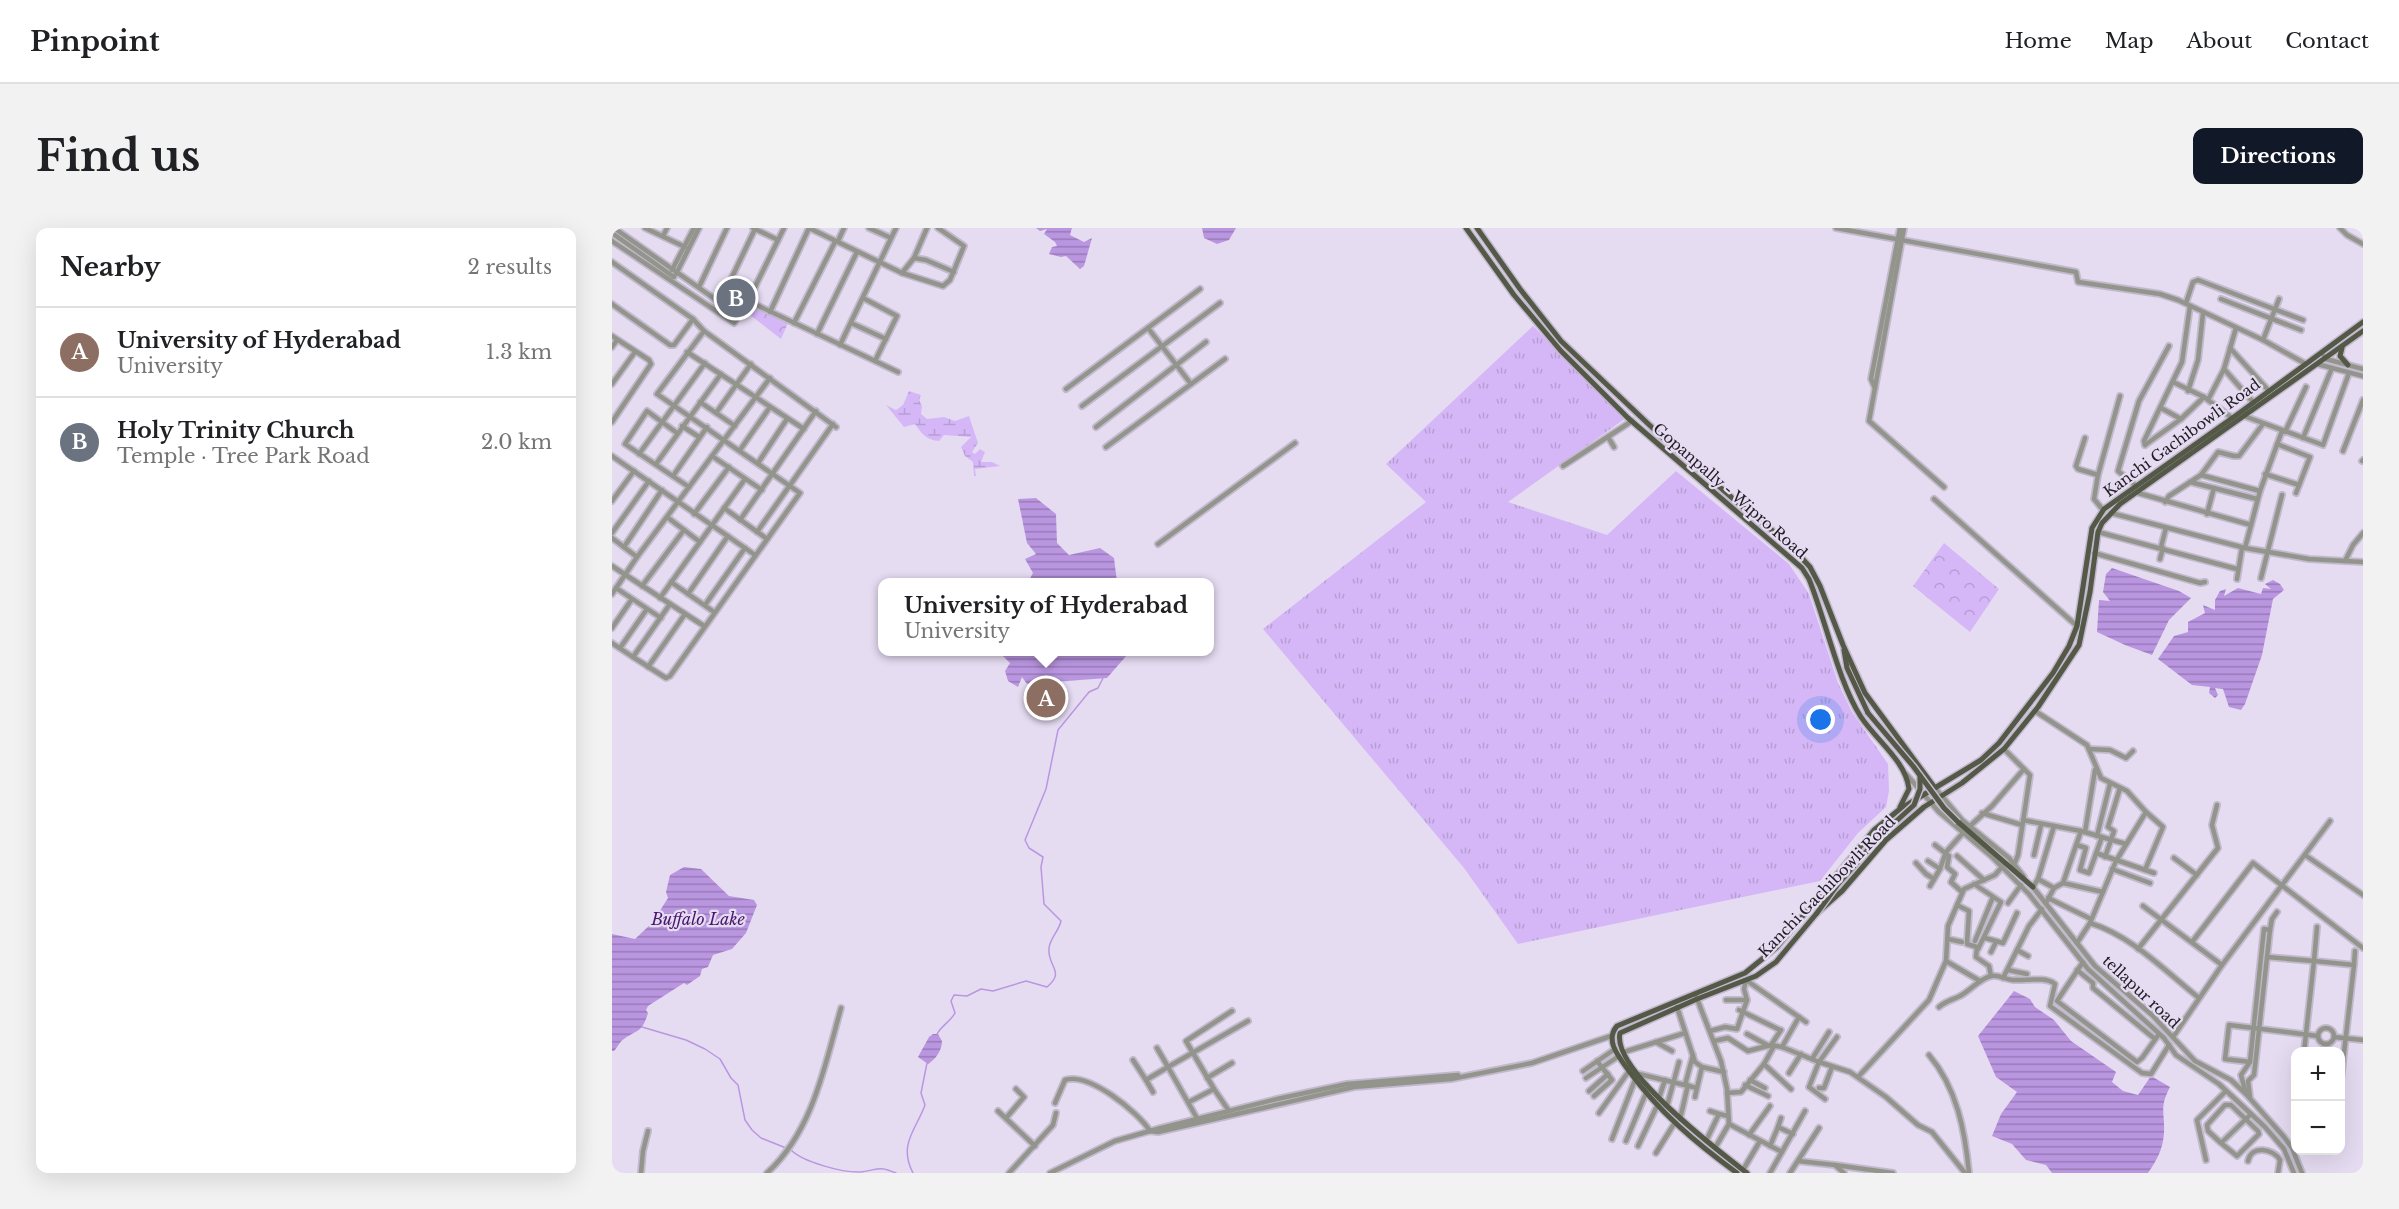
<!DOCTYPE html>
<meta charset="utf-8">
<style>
:root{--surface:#fff;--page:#f2f2f2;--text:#202124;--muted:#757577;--line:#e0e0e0;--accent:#111827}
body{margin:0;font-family:"Libre Baskerville",serif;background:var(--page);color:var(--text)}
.controls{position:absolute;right:18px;bottom:18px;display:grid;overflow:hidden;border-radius:12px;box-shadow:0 6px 24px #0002}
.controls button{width:54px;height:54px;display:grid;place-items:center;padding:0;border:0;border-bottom:2px solid var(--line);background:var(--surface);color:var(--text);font:30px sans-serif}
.you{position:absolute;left:1209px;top:492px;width:21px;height:21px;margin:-15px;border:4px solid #fff;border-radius:50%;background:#1a73e8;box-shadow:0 0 0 9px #1a73e833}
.badge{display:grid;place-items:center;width:39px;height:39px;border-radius:50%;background:var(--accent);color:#fff;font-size:20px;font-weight:700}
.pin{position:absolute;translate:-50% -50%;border:3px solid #fff;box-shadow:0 2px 6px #0006}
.popup{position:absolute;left:266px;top:350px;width:336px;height:78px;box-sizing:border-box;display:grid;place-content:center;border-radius:12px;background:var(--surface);filter:drop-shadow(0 2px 4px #0005);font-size:20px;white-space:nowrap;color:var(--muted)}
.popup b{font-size:22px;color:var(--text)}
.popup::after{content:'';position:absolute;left:50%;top:100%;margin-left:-12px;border:12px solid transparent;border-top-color:var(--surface)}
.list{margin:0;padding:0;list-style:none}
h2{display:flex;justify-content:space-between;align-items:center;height:78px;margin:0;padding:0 24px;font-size:26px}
h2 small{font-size:20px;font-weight:400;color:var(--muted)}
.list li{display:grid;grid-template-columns:39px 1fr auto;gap:18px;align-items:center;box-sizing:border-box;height:90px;padding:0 24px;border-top:2px solid var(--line)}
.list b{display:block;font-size:22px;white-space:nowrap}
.list p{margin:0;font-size:20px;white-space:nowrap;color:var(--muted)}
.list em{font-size:20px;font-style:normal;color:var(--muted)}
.map{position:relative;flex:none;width:1751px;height:945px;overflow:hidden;border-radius:12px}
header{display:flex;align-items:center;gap:36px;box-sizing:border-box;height:84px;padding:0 30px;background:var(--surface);border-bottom:2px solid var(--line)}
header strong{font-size:28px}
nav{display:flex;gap:33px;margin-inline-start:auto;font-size:21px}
.intro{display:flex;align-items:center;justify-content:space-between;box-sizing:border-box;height:144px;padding:0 36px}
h1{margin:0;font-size:42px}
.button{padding:15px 27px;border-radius:12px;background:var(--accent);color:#fff;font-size:21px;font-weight:700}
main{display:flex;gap:36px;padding:0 36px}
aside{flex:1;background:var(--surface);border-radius:12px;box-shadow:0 6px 24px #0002}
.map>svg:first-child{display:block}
.grass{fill:url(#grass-tufts)}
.forest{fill:url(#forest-crowns)}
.wetland{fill:url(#wetland-marsh)}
.water{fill:url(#water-rules)}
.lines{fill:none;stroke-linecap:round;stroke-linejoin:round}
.stream{stroke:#ba96e1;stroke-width:1.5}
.minor-casing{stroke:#c2b9cd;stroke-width:8}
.major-casing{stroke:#c2b9cd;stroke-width:8}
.minor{stroke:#93958c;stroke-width:4.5}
.major{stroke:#545847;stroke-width:5}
.major-bridge-casing{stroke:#c2b9cd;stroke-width:8;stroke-linecap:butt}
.major-bridge{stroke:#545847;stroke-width:5}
.labels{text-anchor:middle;stroke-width:4.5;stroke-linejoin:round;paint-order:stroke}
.street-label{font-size:15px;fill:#201c24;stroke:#e6dcf2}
.water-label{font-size:16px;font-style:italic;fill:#48166d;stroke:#e6dcf2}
</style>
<header>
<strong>Pinpoint</strong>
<nav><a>Home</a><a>Map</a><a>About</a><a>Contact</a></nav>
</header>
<div class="intro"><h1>Find us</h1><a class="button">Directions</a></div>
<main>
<aside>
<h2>Nearby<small>2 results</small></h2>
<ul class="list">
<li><span class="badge" style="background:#8d6e63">A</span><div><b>University of Hyderabad</b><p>University</p></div><em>1.3 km</em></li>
<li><span class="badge" style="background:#6b7280">B</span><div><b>Holy Trinity Church</b><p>Temple · Tree Park Road</p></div><em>2.0 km</em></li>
</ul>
</aside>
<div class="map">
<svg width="1751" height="945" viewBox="0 0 1751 945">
<defs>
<pattern id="grass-tufts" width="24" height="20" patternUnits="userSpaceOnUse" patternTransform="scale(1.5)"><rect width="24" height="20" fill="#d5b7f7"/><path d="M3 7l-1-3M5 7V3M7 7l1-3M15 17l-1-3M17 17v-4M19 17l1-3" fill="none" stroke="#b79dd4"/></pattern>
<pattern id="forest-crowns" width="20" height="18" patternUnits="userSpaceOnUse" patternTransform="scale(1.5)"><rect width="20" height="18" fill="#d5b7f7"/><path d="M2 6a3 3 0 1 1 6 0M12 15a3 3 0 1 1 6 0" fill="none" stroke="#b79dd4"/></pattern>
<pattern id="wetland-marsh" width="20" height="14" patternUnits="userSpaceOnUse" patternTransform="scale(1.5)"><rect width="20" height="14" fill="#d5b7f7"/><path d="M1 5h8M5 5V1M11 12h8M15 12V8" fill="none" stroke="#b79dd4"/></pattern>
<pattern id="water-rules" width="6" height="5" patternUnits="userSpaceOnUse" patternTransform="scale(1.5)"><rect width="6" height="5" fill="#ba96e1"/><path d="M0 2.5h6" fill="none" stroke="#977ab6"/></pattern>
</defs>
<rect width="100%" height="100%" fill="#e6dcf2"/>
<!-- grass -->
<path class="grass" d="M921,98L1014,190L896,274L995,307L1064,243L1177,336L1197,366L1226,455L1240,484L1276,536L1277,563L1274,579L1246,605L1208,653L906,716L852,640L651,401L814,274L774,236Z"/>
<!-- forest -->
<g class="forest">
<path d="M137,77L176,95L169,111L133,83Z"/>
<path d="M1332,315L1387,361L1358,404L1301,358Z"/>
</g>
<!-- wetland -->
<path class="wetland" d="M297,163L309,167L307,172L310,178L309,186L315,191L332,189L343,193L357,188L366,215L360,224L363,226L368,221L373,224L369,234H380L388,238L363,241L364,248H362L361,234L353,228L349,219L359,209L332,207L327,213C314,212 310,206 303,196L292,199L274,177L284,182L291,177Z"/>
<!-- water -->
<g class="water">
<path d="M424,0H460L458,7L472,14L480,10L472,38L468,41L454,28L449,29L437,26L440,19L445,18L443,14L432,6L435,1L428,3Z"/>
<path d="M590,0H624L617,12L605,16L592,10Z"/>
<path d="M424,270L444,286L445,315L457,327L488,320L502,330L505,354H416L421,345L413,331L424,326L415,315L406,271Z"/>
<path d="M1500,340L1567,363L1579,370L1557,392L1540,427L1513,417L1485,404L1487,372L1498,373L1491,364L1494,346Z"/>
<path d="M1661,352L1668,356L1672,362L1661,371L1650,427L1633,476L1629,482L1617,479L1611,461L1603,460L1606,467L1603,470L1597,465L1598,459L1580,457L1546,431L1562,408L1576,404V394L1593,385L1591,377L1603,382V372L1608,363L1614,361L1612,368L1626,360L1649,366L1651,360L1659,361L1653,356Z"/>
<path d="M387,424H513L515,427L495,450L415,456L410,449L406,459L396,453L393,443L398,435Z"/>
<path d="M72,639L89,641L117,668L142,672L145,677L134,705L120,721L101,727L96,739L90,741L88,748L75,757L72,755L36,778L34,782L36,785C30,805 26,801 12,811C8,813 5,820 2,823H0V706L23,711L40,695L56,670L54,664L58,647Z"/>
<path d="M1402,763L1418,771L1423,779L1442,792L1459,813L1504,844L1500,854L1511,863L1526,867L1539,848L1558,859C1547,880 1553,884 1552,905C1551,921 1545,932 1536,945H1440L1434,937L1414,932L1400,916L1380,908L1389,886L1405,864L1384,849L1366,808Z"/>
<path d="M321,806H326L330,813C330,822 324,831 316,836L306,829L317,809Z"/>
</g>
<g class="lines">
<!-- stream -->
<g class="stream">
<path d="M30,799L74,812L93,821L108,831L119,850L126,857L133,892L140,902L149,910L174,920"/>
<path d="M325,806C330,797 339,793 343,785L339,773L342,767L355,768L369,761L381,763L414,753L435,759C454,743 435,739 437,720C438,710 447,703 449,693L432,676L429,639L431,629L417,620L413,612L434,561L446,502L477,464L486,460L491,450"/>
<path d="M179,922C191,934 231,945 249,944C266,942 265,937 284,945"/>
<path d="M301,945C286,916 304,902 313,877L309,865L315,835"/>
</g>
<!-- minor casing -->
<g class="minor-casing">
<g id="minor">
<path d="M2,0L127,88"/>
<path d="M33,0L73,19"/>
<path d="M141,0L166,12"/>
<path d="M197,0L290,45L331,58L338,52L352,18L326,0"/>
<path d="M257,0L279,10"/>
<path d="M1224,0L1464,44L1466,54L1548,66L1566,72L1651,112L1694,136"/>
<path d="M1292,0L1257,193L1332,259"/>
<path d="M1728,0L1735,7L1751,16"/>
<path d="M0,5L62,49"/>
<path d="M51,8L55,0"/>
<path d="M0,13L122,95L136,73L172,0"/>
<path d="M226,13L232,0"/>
<path d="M302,30L314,32L342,44"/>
<path d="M0,34L81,91L92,103L45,166L188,265L58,448L54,450L21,429L58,376"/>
<path d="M60,42L82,0"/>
<path d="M290,45L302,30L315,0"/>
<path d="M64,46L87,0"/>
<path d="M87,59L115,0"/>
<path d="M1609,71L1689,102"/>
<path d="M136,73L263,133L285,88L251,70"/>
<path d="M108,74L143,1"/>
<path d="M1574,75L1581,54L1586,52L1691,92"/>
<path d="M0,76L58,117H62L81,91"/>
<path d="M158,84L197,0"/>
<path d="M182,95L223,14"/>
<path d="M239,95L274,111"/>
<path d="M536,100L579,156"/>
<path d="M1624,100L1612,141L1641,174"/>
<path d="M92,103L224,199"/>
<path d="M205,106L245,24"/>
<path d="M0,108L37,132L39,136L0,194"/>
<path d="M1651,112L1667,71"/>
<path d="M228,117L284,0"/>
<path d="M0,119L5,112"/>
<path d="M1618,120L1657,163"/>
<path d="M75,124L192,201"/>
<path d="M1712,128L1714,131L1751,141"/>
<path d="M263,133L286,144"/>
<path d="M1705,136L1751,148"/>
<path d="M1561,154L1592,169L1620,190"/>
<path d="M0,156L23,124"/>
<path d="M1263,160L1259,151L1288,0"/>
<path d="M454,161L588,61"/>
<path d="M1576,163L1586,132L1591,85"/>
<path d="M1596,172L1612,141"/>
<path d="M88,174L123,198"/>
<path d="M470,178L608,75"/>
<path d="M1549,180L1569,191"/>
<path d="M104,185L139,136"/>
<path d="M1632,188L1711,217L1737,145"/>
<path d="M70,198L87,209"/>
<path d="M484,199L594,114"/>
<path d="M1673,204L1694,159"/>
<path d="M65,205L35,183L13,216L77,259"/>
<path d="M996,209L1002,219"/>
<path d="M1473,210L1464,238L1466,241L1486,247"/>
<path d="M1691,210L1720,140"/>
<path d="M1665,216L1698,229L1684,265"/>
<path d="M1533,217L1532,213L1570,134L1578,78"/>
<path d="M1533,217L1569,191L1592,169"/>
<path d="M494,219L613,131"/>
<path d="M128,222L158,179"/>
<path d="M1731,223L1751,172"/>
<path d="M27,226L93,135"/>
<path d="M0,228L143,327"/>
<path d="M100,228L150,262"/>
<path d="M1750,233L1751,232"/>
<path d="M146,235L175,191"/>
<path d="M44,236L109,146"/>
<path d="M951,238L1020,193"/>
<path d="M1653,246L1687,257"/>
<path d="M1589,247L1648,263"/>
<path d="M61,248L95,199"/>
<path d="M1578,254L1645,271"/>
<path d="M1524,258L1506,243L1527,173L1557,118"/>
<path d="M1526,265L1639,297"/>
<path d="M1322,271L1465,398"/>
<path d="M0,273L22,243"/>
<path d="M1553,274L1557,268L1589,247L1606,224L1622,228H1627L1651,196"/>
<path d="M112,280L155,311"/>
<path d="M1491,282L1482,271L1486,247L1508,168"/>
<path d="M1499,285L1633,320L1697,331L1751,334"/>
<path d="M82,286L117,239"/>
<path d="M1595,286L1602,260"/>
<path d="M55,289L88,314"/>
<path d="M128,292L204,183"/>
<path d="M145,304L221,196"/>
<path d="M1486,304L1625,341"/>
<path d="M0,305L37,253"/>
<path d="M0,310L25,329L158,150"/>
<path d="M546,316L683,215"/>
<path d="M12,319L50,262"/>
<path d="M1549,319L1554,300"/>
<path d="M1633,320L1648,263L1670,203"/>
<path d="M1482,325L1588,355L1593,354"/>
<path d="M1548,331L1551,320"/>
<path d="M1733,333L1741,317L1751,305"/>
<path d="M0,338L92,398"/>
<path d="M1649,350L1670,267"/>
<path d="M1625,351L1630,320"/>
<path d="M59,354L102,384"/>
<path d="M30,358L72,302"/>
<path d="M4,360L49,390"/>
<path d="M0,366L25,329"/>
<path d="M76,366L116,308"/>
<path d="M48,370L133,251"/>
<path d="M93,377L133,320"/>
<path d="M0,400L20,371"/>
<path d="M0,415L21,429"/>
<path d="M8,420L35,381"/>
<path d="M36,439L73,386"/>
<path d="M1423,483L1475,517L1489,550L1515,563L1534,584L1504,633L1478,695L1465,715"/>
<path d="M1392,521L1418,547L1406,627L1402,637"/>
<path d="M1477,521L1498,522L1514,530L1521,523"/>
<path d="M1294,546L1327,584L1379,628L1417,666L1476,741L1552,810L1564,827L1607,856L1653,899L1672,921L1682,945"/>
<path d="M1323,560L1350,592L1397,630L1412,649"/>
<path d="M1370,585L1410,597"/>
<path d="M1411,592L1469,603L1514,616"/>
<path d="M1358,598L1380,578L1412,541"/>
<path d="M1473,604L1483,542"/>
<path d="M1485,608L1498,556"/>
<path d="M1499,612L1502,603L1496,599L1508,560"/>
<path d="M1323,617L1337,628L1335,639L1343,646L1339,654L1350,664"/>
<path d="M1465,617L1474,620L1468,642L1477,645L1490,609"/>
<path d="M1484,625L1542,645"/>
<path d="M1422,627L1429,597"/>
<path d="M1693,627L1751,667"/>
<path d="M1345,628L1372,652"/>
<path d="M1493,629L1499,612"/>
<path d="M1562,630L1585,647"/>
<path d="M1316,633L1328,641"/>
<path d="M1304,635L1314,646L1322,651"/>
<path d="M1500,641L1538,655"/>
<path d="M1533,642L1551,599L1534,584"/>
<path d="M1426,651L1442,660"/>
<path d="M1451,655L1469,603"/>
<path d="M1362,656L1389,674L1366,721"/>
<path d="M1318,658L1328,641L1334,624L1351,605"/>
<path d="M1420,658L1483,738L1540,787L1583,833L1619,852L1634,866L1672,909L1680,920L1690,945"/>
<path d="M1421,659L1426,651L1442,598"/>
<path d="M1436,670L1479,691"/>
<path d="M1396,675L1409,657"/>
<path d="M1434,675L1442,660L1451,655L1491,664"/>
<path d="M1345,677L1357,683L1355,716L1365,719L1364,729L1377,738L1379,748"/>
<path d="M1531,678L1610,737"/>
<path d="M1478,695C1520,708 1553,743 1587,770"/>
<path d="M1373,710L1391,715L1405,685"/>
<path d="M1336,711L1350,714"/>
<path d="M1363,713L1381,669"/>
<path d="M1580,714L1641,635L1751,720"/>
<path d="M1526,721L1606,620L1600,597L1605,577"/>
<path d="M1405,722L1416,728"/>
<path d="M1379,724L1384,714"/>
<path d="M1655,729L1702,733L1705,699"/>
<path d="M1471,734L1445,773L1525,834L1530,830L1547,806"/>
<path d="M1742,737L1743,723"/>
<path d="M1396,742L1415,746"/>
<path d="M1465,742L1481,755V760L1543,811"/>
<path d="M1391,750L1417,698L1430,681"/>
<path d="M1368,753L1334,733L1336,698L1352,661L1383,647L1390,639"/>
<path d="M1084,768L1109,833L1115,861L1117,896L1103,920"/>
<path d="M1114,772H1135"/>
<path d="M1065,779L1083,834L1090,839L1112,844"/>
<path d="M1327,779C1334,773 1340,772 1348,768C1359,762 1367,751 1379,748C1387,746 1394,752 1402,752C1414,753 1433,748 1443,756L1438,778L1530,845L1539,846L1557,817"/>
<path d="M1127,782L1168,802"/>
<circle cx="1714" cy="808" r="8"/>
<path d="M1098,803L1113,799L1125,801L1135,772L1132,761L1134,752L1194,794"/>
<path d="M1135,806L1157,818"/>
<path d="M1561,809L1610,737L1718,593"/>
<path d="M1722,809L1751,812"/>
<path d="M1102,813L1116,810L1136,823L1159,817L1170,819L1207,834L1238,844L1274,869L1306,897L1320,904L1353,945"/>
<path d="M1044,814L1060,823"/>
<path d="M1159,817L1169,802"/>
<path d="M1170,819L1187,789"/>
<path d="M1012,824L1073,805"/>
<path d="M1692,824L1702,733L1742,737L1728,860"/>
<path d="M1317,827C1345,860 1353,903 1357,945"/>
<path d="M1200,831L1217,804"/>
<path d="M521,832L534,852"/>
<path d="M1638,834L1613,831L1617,797L1706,808"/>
<path d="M1152,836L1179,861"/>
<path d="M971,843L1003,821"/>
<path d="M1177,845L1189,826"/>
<path d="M1027,846L1085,860L1083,869"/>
<path d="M1246,849L1317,772L1334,733"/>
<path d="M595,850L620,835"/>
<path d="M974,850L1007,828"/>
<path d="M1138,852L1153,860"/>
<path d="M1073,857L1081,827"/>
<path d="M1133,857L1156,868"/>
<path d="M1085,860L1090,839"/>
<path d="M1207,860H1212L1220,839"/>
<path d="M977,863L996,846"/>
<path d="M541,864L534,852L556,839L545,820"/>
<path d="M1115,865L1129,864L1152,836L1162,818"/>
<path d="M1634,866L1629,847L1638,834L1652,701L1658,702"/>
<path d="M982,868L1000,852L985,833"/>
<path d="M1638,869L1636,853L1642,847L1658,702L1660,691L1665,684"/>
<path d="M1047,870L1053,852"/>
<path d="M1213,871L1197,859L1207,834L1225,809"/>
<path d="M577,874L602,861"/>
<path d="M443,875L453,852C477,844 526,884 538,903"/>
<path d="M1055,878L1067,834"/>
<path d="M386,883L423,918"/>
<path d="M617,883L602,861L574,813L620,783"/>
<path d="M1098,883L1107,886"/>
<path d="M987,885L1017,843"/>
<path d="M394,890L412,869L404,861"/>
<path d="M1068,891L1076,857"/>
<path d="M586,892L556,839L636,793"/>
<path d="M1117,896L1170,924"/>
<path d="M1166,899L1169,890"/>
<path d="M538,903L546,904L742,859L839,851L920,835L999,808"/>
<path d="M1137,907L1158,878"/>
<path d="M1000,911L1023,852"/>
<path d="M1014,913L1034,865"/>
<path d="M1094,913L1107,886L1116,888"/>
<path d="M1609,915L1625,928L1647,906L1646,903L1619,877H1613L1595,897L1596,903L1609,915L1634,891L1639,886"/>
<path d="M1026,918L1045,878"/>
<path d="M1158,918L1166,899L1181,906"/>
<path d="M1044,925L1062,896"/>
<path d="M1594,932L1585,892L1614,863"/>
<path d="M1186,933L1223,937L1232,945"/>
<path d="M1636,933C1639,917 1661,920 1668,932L1666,945"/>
<path d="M1223,937L1281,945"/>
<path d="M1131,942L1148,913"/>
<path d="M29,945L31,923L36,903"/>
<path d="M155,945C201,903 213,837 229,780"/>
<path d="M397,945L441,897L444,885"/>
<path d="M438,945L503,913L545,901L665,871L735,856L846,847"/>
<path d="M1158,945L1193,883"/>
<path d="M1178,945L1207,900"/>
</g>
</g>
<!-- major casing -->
<g class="major-casing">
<g id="major">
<path d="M854,0L902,67L949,123L1016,190L1190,340L1197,351C1214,393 1226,453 1249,489C1264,512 1294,533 1297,561L1288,579"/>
<path d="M865,0L908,61L949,113L1049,208L1141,288L1173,312L1198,339L1208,358L1231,417L1253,465L1323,560"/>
<path d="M1730,120L1728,128L1736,137"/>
<path d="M1232,422L1235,440L1256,485"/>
<path d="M1346,594L1421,659"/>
<path d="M1125,945C1084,915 1047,884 1017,843C1008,830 992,813 1005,798L1133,745L1165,719L1262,602L1288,581L1369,532L1387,515L1441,445L1457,418L1465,398L1480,300L1492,281L1626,186L1751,94"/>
<path d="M1135,945C1108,924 999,842 1008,805L1085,771L1144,748L1164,734L1205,685L1230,663L1274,612L1312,579L1350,555L1392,521L1426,479L1467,417L1478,364L1486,304L1490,295L1508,276L1751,103"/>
</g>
</g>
<!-- minor -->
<use href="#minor" class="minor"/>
<!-- major -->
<use href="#major" class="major"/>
<!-- major-bridge casing -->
<g class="major-bridge-casing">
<g id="major-bridge">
<path d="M1256,485L1301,538L1332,580L1346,594"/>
<path d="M1205,685L1226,656L1269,607L1302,577L1308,561V548"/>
</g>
</g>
<!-- major-bridge -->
<use href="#major-bridge" class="major-bridge"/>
</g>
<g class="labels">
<!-- street labels -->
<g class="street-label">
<text transform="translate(1570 210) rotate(-36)" y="5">Kanchi Gachibowli Road</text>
<text transform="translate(1118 263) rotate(41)" y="5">Gopanpally - Wipro Road</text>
<text transform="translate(1215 659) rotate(-46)" y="5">Kanchi Gachibowli Road</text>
<text transform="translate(1529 764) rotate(43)" y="5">tellapur road</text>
</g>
<!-- water labels -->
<g class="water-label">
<text x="86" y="697">Buffalo Lake</text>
</g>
</g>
</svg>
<div class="controls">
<button>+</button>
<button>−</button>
</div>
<div class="you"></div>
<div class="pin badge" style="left:434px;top:470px;background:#8d6e63">A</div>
<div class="popup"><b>University of Hyderabad</b>University</div>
<div class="pin badge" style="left:124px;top:70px;background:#6b7280">B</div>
</div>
</main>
